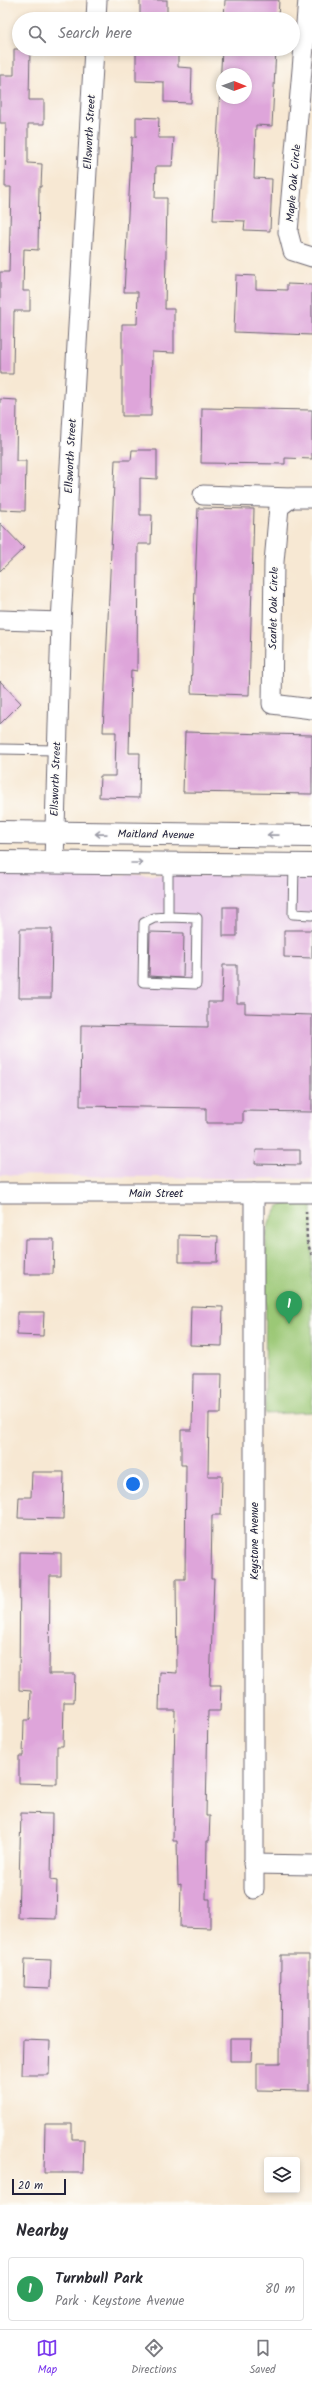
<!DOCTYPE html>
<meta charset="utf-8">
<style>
:root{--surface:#fff;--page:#f2f2f3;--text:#2b2b33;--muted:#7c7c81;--line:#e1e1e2;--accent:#7c3aed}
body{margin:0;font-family:Kalam,sans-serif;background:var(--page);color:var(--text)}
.controls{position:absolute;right:12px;bottom:12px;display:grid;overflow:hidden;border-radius:4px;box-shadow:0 2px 6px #0003}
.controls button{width:36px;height:36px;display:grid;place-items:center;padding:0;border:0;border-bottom:1px solid var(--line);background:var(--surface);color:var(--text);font:20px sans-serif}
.compass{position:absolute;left:216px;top:68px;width:36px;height:36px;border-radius:50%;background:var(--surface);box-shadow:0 2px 6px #0003;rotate:91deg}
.scale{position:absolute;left:12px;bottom:10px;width:54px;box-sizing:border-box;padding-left:4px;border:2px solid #22223b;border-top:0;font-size:11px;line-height:14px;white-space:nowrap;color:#22223b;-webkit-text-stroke:3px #fdfcf7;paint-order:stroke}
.you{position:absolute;left:133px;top:1484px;width:14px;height:14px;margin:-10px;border:3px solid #fff;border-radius:50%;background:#1a73e8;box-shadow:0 0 0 6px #1a73e833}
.badge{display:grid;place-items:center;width:26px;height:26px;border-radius:50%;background:var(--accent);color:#fff;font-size:13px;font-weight:700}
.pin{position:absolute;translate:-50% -33px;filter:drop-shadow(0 1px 2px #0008)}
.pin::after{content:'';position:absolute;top:21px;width:14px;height:12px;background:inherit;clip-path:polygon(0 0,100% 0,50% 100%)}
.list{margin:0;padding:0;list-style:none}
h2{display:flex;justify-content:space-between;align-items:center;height:52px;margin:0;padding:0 16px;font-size:17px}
h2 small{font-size:13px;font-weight:400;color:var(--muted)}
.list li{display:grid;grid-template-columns:26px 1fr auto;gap:12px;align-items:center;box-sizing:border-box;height:64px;margin:0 8px 8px;padding:0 8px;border:1px solid var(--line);border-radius:4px}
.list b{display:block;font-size:15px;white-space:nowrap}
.list p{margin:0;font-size:13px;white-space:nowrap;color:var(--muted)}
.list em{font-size:13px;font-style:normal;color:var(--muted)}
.icon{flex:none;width:22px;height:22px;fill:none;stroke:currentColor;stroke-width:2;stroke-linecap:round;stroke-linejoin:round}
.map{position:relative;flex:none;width:312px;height:2205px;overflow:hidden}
.search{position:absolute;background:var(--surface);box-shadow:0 2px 6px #0003;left:12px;right:12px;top:12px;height:44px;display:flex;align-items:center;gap:10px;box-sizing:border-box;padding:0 14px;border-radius:22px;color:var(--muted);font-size:15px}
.sheet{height:124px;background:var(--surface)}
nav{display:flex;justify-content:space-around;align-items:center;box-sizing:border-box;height:56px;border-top:1px solid var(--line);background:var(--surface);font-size:11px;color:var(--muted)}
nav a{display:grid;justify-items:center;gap:2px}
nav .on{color:var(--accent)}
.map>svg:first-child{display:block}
.built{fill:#ebd1eb}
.green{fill:#9bc876;stroke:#5e7558}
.building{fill:#dea5da;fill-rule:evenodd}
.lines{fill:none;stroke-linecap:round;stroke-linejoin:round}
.lane-casing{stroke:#6d6770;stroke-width:11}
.street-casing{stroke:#6d6770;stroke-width:21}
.secondary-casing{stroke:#6d6770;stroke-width:24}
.path{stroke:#6d6770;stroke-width:2.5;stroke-dasharray:3 3;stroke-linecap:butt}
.lane{stroke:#fff;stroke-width:9}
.street{stroke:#fff;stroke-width:19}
.secondary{stroke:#fff;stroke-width:22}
.oneway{stroke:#9c9ca7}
.labels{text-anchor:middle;stroke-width:3.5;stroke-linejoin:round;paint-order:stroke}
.street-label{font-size:11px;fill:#22223b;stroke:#fdfcf7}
</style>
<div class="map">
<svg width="312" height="2205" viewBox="0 0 312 2205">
<rect width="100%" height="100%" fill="#fdfcf7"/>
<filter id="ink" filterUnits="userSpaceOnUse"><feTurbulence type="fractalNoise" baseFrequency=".025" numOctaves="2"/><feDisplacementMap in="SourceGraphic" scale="8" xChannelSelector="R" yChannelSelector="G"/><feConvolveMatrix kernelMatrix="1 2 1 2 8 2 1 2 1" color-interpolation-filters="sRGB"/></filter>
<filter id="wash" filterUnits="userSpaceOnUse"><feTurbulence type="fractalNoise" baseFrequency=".012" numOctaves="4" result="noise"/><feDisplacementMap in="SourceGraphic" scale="16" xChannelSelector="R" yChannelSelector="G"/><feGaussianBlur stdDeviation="0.9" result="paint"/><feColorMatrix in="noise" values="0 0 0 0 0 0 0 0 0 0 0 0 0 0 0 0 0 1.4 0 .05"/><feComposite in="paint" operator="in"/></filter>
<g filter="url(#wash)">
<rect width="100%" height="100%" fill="#f7e8d3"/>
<!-- built -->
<path class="built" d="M76,873L312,876V1179L0,1175V874Z"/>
<!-- green -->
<path class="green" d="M293,1202H312V1412L265,1414L266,1236L270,1220L279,1206Z"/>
<g id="blocks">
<!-- building -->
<g class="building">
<rect x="140" y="0" width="27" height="19"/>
<path d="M225,0H279L278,19H224Z"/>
<path d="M14,49H30L29,100H44V124H28V163L42,164L41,187H39L38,250L24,249L23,291H30V311H14L13,374H0V272H9L11,187H5L6,123H0V75H14Z"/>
<path d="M222,49H276L272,126L256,125L254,178L272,179L270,231L244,230L245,221L213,220ZM222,74H246V98H222Z"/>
<path d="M136,51L178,52V67L192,68L191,103L164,102V82L136,81Z"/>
<path d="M136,117L159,118L158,138H174L172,166H156L155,198H167L165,309H174V353L152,352L151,416H122V324H137L138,292H124L132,137H136Z"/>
<path d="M236,275L256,276V289L287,290V284L312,285V335L234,332Z"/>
<path d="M0,399L17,400L16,461H26L25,511L0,510Z"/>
<path d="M202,408L312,410V459L285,458V464L201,463Z"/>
<path d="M132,450H157V479L140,478V515H152L151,544H138L137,671L131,670L129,753H140L139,798L99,797L100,776H115L116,732H103L115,460H131Z"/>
<path d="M198,508L254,509L249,695L191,693Z"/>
<path d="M0,523L24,548L0,571Z"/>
<path d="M0,681L21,703L0,724Z"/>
<path d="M185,732L312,735V794L183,792Z"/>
<rect x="223" y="907" width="14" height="29"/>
<path d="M20,929H52L51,998H19Z"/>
<path d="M284,930H312V958L284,957Z"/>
<path d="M150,932L184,933L183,978L149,976Z"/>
<path d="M223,965H237V1003H245V1013L312,1015V1112L243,1111V1123H206V1108L80,1106L81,1025L208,1027V1002H222Z"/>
<path d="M256,1150H300V1165L255,1164Z"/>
<path d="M179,1235L218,1236L217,1262H179Z"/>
<path d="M25,1239H54L53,1274H24Z"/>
<path d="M191,1306L223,1307L222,1346L190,1345Z"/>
<path d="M17,1312H44L43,1336L17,1335Z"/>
<path d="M193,1374H222L221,1413H209L208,1476H222L221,1515H212L211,1579H214L210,1685H221L220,1711H208L206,1816H210L209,1841H207L206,1899H210V1928L180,1927L181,1884L178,1885L177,1841H173L175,1710H159L160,1672L177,1673L176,1579H185L186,1465H181V1430H192Z"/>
<path d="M32,1472H64L63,1519L18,1518L19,1497H31Z"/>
<path d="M20,1552L61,1553V1576H50L49,1674H75L74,1702H64L63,1746H57V1784L19,1783V1756H23L24,1720H30L31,1691L19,1690Z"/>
<path d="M21,1813L52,1814L51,1880L57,1881L56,1919L18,1918Z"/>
<path d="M281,1955H309V2091L257,2090V2063H280Z"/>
<path d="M25,1959L51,1960L50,1988L24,1987Z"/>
<path d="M23,2039L50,2040L49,2075H22Z"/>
<path d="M230,2039H252L251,2061H230Z"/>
<path d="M45,2124H72V2139H84L83,2173H44Z"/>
</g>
</g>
</g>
<g filter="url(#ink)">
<use href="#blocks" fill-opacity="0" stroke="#6d6770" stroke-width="1"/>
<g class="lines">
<!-- lane casing -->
<g class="lane-casing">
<g id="lane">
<path d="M0,749L56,750"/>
<path d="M168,863V917L154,918L144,923L143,982L196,984L197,918L168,917"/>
<path d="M294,864L293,914L312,915"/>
</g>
</g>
<!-- street casing -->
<g class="street-casing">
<g id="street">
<path d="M308,0L288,232L293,251L312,257"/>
<path d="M96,19L97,0"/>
<path d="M203,495L291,498"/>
<path d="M312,498H291L279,507L274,562L272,704L312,709"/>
<path d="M0,620L61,622"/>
<path d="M54,862L61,622L94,49"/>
<path d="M0,1193H312"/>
<path d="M254,1193V1889"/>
<path d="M253,1864L312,1865"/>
</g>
</g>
<!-- secondary casing -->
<g class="secondary-casing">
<g id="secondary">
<path d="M0,832L312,836"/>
<path d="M0,862L312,865"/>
</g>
</g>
<!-- path -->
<path class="path" d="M306,1211L307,1241L312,1256"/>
<!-- lane -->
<use href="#lane" class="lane"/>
<!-- street -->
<use href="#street" class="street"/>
<!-- secondary -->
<use href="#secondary" class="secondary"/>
</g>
<!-- one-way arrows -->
<defs><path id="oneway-shaft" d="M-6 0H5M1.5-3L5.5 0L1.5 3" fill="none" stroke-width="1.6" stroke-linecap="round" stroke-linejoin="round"/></defs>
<g class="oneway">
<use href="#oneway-shaft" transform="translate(101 834) rotate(-179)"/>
<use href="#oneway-shaft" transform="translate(273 835) rotate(-179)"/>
<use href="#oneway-shaft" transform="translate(137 863)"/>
</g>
</g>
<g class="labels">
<!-- street labels -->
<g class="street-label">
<text transform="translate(89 132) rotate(-87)" y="4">Ellsworth Street</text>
<text transform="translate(293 183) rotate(-85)" y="4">Maple Oak Circle</text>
<text transform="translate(70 456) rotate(-87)" y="4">Ellsworth Street</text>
<text transform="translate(273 608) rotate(-89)" y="4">Scarlet Oak Circle</text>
<text transform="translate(55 779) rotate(-88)" y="4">Ellsworth Street</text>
<text transform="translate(156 834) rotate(1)" y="4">Maitland Avenue</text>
<text x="156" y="1197">Main Street</text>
<text transform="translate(254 1541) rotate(-90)" y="4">Keystone Avenue</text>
</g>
</g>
</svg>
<div class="controls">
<button><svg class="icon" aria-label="layers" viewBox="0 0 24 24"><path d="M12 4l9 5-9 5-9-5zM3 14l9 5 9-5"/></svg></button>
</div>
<svg class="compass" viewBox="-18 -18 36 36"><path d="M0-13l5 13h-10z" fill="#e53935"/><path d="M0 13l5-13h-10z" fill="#7c7c81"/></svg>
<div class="scale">20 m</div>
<div class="you"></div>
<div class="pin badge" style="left:289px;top:1324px;background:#2e9e5b">1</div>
<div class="search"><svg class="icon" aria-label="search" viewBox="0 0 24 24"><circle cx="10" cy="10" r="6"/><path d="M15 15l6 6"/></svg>Search here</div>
</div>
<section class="sheet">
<h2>Nearby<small></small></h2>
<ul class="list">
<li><span class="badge" style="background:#2e9e5b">1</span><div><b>Turnbull Park</b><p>Park · Keystone Avenue</p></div><em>80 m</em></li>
</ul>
</section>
<nav>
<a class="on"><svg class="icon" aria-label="map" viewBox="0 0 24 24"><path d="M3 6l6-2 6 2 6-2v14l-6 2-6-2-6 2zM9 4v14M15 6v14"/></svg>Map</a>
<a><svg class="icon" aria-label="directions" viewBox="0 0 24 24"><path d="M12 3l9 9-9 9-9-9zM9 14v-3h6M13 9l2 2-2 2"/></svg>Directions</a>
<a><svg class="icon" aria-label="saved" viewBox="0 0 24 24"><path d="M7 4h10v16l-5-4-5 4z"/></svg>Saved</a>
</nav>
